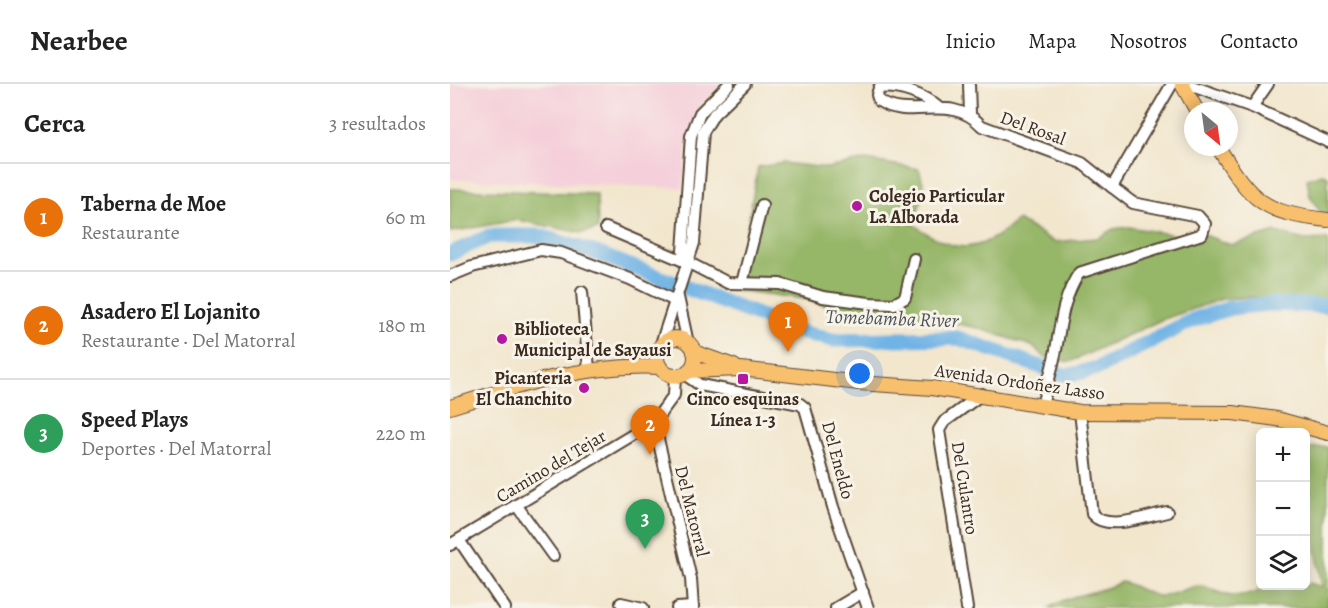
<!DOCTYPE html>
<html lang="es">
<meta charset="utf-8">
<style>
:root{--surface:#fff;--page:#f2f2f2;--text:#222;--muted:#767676;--line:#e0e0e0;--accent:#b5179e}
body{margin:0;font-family:Alegreya,serif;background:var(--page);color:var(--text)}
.controls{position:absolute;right:18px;bottom:18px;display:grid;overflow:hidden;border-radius:9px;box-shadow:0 3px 15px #0003}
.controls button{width:54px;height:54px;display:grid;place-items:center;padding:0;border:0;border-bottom:2px solid var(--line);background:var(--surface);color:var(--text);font:30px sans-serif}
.compass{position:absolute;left:734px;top:18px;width:54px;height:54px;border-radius:50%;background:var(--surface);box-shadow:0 3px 15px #0003;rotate:151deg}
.you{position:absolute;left:410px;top:290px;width:21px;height:21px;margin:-15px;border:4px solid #fff;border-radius:50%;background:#1a73e8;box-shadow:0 0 0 9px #1a73e833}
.badge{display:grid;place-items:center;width:39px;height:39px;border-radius:50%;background:var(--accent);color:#fff;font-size:20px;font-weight:700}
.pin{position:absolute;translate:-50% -50px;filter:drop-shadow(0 2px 3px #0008)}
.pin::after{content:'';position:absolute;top:32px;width:21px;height:18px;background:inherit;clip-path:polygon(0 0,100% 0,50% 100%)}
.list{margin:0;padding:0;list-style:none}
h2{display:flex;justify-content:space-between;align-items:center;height:78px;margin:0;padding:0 24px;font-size:26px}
h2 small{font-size:20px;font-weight:400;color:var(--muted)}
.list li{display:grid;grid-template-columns:39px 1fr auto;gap:18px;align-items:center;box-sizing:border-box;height:108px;padding:0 24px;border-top:2px solid var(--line)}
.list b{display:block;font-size:22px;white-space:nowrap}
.list p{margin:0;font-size:20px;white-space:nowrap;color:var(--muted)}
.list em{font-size:20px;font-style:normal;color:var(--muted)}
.icon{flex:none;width:33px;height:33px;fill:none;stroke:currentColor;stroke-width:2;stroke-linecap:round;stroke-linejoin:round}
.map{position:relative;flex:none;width:878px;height:524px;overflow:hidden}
header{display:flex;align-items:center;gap:36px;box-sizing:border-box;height:84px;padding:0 30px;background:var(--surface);border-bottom:2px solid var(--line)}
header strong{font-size:28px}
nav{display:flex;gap:33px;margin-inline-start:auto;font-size:21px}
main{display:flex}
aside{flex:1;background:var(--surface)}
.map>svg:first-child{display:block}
.built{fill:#f5cfda}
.forest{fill:#96b668;stroke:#687043;stroke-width:1.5}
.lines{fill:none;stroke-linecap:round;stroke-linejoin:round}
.river{stroke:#6fb3e5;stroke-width:15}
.minor-casing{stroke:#564638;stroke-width:14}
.major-casing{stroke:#564638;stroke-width:16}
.minor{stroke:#fff;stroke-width:10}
.major{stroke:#f8bf6c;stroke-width:14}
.poi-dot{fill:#b5179e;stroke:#f7f3e8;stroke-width:2}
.labels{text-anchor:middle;stroke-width:6;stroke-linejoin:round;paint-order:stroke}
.street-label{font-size:18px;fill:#3b2a1e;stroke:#f7f3e8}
.poi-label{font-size:18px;font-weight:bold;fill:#3b2a1e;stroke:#f7f3e8;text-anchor:start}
.water-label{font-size:20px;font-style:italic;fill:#4b535a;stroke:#f7f3e8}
</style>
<header>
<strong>Nearbee</strong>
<nav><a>Inicio</a><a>Mapa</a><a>Nosotros</a><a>Contacto</a></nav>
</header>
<main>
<aside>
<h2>Cerca<small>3 resultados</small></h2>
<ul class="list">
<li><span class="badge" style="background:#e8710a">1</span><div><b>Taberna de Moe</b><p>Restaurante</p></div><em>60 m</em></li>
<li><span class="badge" style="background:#e8710a">2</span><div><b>Asadero El Lojanito</b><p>Restaurante · Del Matorral</p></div><em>180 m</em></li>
<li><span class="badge" style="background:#2e9e5b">3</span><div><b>Speed Plays</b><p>Deportes · Del Matorral</p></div><em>220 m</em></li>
</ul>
</aside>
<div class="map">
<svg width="878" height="524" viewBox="0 0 878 524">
<rect width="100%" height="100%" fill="#f7f3e8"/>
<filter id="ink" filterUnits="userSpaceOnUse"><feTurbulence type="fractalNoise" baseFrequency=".0167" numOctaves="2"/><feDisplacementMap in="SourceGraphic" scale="12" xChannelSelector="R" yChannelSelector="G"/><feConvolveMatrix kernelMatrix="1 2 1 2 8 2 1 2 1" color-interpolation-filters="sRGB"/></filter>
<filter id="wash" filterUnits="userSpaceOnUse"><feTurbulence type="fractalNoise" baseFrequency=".008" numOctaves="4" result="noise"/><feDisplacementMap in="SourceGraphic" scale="24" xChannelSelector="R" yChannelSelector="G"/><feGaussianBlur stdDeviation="1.35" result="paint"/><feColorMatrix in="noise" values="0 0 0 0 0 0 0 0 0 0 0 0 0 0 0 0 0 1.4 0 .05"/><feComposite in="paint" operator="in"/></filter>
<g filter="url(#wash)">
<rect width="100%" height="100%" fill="#f2e6cd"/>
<!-- built -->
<path class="built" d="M0,0H272L250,21L237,56L233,104L0,95Z"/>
<!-- forest -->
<g class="forest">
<path d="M416,76L469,85L475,106L463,140C506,171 527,171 568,136L604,158L648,154L663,145L679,143L742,154L752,150L781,161L826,148L854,156L878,155V217L861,219L800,213L772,215L711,236L620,278L595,273L582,262L528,244L468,232L419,234L355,215L286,206L308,83L333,79L377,84Z"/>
<path d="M872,90L878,92V140L860,112L857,95Z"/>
<path d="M0,105L147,110L148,145L132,149L67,136L0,148Z"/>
<path d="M878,363V524H599C621,509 649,510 671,498C684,500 697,511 709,512C723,513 735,503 749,502C761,502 771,512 783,512C798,513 810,506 823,502C833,499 846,502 856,502L860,499L872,503L862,443L856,429V364Z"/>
</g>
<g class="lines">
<!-- river -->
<path class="river" d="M0,170L39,152H90L146,169L354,249L383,256L508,254L617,292L648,284L743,236L780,224L819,220L878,222"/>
</g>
</g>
<g filter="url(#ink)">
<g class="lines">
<!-- minor casing -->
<g class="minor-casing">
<g id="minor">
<path d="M519,0L520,30"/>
<path d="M736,0L802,23L878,58"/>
<path d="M802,23L818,0"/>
<path d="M489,24C474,11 449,1 429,4L427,11L429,17C461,38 500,8 532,42L632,79L662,103"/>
<path d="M156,144L243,181L278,199L330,200L373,213L419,219L444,220L455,214L464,175"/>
<path d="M237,178L233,167L241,52L250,29L279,0"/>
<path d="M0,192L22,183L91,166L111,169L180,195L225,217"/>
<path d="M292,199L312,121"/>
<path d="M132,208L139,285"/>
<path d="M228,213L238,259"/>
<path d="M210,263L244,159L253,48L264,30L295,0"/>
<path d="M234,290L250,301L350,320L355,324L383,423L418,524"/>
<path d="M592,321C597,303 602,285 606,266C611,237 613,214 629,189L752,150L755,140L748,132L683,119L662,103L722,0"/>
<path d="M630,328L642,430C657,448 697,432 717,428"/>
<path d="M204,338L241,495L243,524"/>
<path d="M67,422L103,472"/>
<path d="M9,456L55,524"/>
<path d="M0,461L204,338L224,311L225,292"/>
<path d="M171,519L193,524"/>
<path d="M227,524L243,523"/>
<path d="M386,524L413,508"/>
<path d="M517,524L489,346L494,338L532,310"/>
</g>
</g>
<!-- major casing -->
<g class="major-casing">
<g id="major">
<path d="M732,0L747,27"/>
<path d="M768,63C802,118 813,129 878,136"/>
<circle cx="226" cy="273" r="19"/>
<path d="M244,268L284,282"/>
<path d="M238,287L291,285L409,299L482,304L630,328L783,329L827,335L878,349"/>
<path d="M0,323C69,301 138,279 210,283"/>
</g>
</g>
<!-- minor -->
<use href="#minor" class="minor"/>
<!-- major -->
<use href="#major" class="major"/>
</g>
</g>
<!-- markers -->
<g class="poi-dot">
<circle cx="407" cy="122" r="6"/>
<circle cx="52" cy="255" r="6"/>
<rect x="287" y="289" width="12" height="12" rx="3"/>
<circle cx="134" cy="304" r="6"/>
</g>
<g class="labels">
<!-- street labels -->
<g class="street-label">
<text transform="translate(583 44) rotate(20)" y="6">Del Rosal</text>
<text transform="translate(570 298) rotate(8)" y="6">Avenida Ordoñez Lasso</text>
<text transform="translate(388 376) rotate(75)" y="6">Del Eneldo</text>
<text transform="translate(101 382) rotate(-31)" y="6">Camino del Tejar</text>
<text transform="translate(515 404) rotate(81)" y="6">Del Culantro</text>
<text transform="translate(242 427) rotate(76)" y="6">Del Matorral</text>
</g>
<!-- poi labels -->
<g class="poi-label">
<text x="419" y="118">Colegio Particular<tspan x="419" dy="21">La Alborada</tspan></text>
<text x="64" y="251">Biblioteca<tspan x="64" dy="21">Municipal de Sayausi</tspan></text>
<text x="122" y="300" text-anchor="end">Picanteria<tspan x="122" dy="21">El Chanchito</tspan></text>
<text x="293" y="321" text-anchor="middle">Cinco esquinas<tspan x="293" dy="21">Línea 1-3</tspan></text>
</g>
<!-- water labels -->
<g class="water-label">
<text transform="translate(442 234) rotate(2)" y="7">Tomebamba River</text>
</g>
</g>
</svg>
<div class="controls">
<button>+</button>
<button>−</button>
<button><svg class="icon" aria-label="layers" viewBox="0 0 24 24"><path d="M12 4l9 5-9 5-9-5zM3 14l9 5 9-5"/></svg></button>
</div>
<svg class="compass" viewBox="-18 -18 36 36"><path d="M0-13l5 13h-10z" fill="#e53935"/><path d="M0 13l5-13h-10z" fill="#767676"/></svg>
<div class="you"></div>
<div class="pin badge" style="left:338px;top:268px;background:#e8710a">1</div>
<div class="pin badge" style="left:200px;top:371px;background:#e8710a">2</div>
<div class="pin badge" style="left:195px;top:465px;background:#2e9e5b">3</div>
</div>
</main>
